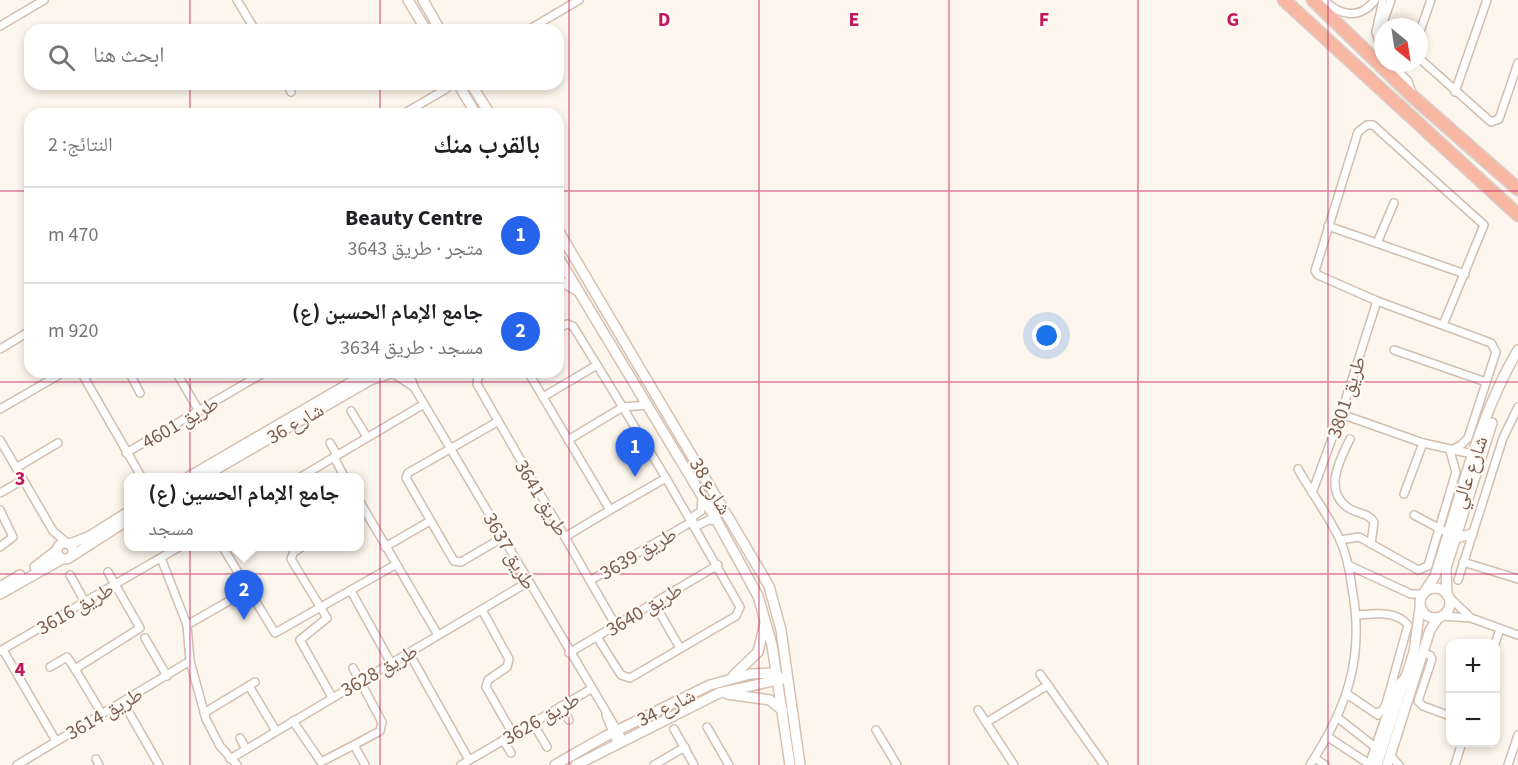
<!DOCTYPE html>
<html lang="ar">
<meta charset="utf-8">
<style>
:root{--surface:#fff;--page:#f6f6f6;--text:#202124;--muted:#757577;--line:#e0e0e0;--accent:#2563eb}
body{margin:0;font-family:"Source Sans 3","Noto Naskh Arabic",sans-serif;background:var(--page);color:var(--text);direction:rtl}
.controls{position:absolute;right:18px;bottom:18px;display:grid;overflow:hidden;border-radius:12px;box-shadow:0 3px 9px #0003}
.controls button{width:54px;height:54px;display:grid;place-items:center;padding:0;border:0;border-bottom:2px solid var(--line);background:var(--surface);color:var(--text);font:30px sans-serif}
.compass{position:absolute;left:1374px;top:18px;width:54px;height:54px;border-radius:50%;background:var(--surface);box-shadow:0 3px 9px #0003;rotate:150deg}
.you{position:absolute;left:1047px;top:336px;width:21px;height:21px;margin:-15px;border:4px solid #fff;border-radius:50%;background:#1a73e8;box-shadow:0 0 0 9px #1a73e833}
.badge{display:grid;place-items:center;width:39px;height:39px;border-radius:50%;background:var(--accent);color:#fff;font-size:20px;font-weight:700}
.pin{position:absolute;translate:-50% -50px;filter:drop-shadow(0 2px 3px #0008)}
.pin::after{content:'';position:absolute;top:32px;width:21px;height:18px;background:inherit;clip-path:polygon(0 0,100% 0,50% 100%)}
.popup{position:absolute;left:124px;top:473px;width:240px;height:78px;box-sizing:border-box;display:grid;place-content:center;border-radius:12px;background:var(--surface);filter:drop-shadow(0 2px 4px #0005);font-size:20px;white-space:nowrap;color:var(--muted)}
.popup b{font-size:22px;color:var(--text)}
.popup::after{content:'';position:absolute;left:50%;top:100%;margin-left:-12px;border:12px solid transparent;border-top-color:var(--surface)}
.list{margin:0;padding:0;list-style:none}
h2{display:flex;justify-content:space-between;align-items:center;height:78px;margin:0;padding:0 24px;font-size:26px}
h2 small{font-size:20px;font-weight:400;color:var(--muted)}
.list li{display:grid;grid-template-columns:39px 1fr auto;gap:18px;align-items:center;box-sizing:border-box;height:96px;padding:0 24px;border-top:2px solid var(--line)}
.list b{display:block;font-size:22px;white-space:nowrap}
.list p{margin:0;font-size:20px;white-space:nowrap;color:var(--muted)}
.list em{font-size:20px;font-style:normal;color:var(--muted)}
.icon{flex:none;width:33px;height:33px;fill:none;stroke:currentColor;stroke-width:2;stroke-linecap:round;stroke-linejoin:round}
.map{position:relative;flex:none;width:1518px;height:765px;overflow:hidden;direction:ltr}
.search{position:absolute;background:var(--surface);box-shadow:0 3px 9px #0003;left:24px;top:24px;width:540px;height:66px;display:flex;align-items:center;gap:15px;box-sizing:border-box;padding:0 21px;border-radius:18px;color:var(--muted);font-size:22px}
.panel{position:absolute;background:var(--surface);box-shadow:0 3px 9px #0003;left:24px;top:108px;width:540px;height:270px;border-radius:18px;direction:rtl}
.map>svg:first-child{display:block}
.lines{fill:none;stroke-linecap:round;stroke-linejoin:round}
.street-casing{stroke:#d1beb0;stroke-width:10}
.secondary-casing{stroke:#d6c0b0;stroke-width:12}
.highway-casing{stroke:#dad1cd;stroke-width:15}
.street{stroke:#fff;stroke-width:7}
.secondary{stroke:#fff;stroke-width:9}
.highway{stroke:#f7b7a3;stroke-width:12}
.grid{fill:none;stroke:#c2185b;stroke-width:1.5;stroke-opacity:0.55}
.labels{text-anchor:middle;stroke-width:4.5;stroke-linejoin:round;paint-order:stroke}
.street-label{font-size:20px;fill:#7a5c4d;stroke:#fffaf3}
.grid-label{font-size:20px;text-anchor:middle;font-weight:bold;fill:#c2185b;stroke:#fffaf3;stroke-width:4.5;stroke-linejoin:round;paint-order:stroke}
</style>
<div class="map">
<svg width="1518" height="765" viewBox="0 0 1518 765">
<rect width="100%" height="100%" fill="#fdf6ec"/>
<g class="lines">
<!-- street casing -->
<g class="street-casing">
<g id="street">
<path d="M237,0L255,30"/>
<path d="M1324,0C1340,16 1360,20 1375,0"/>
<path d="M0,26L44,0"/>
<path d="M1385,27L1384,20L1391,0"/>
<path d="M528,30L579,0"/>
<path d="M1419,34L1431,0"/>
<path d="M1383,54L1376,32L1383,0"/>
<path d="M1419,58L1491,122L1499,119L1518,63"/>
<path d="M1390,63L1408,81L1412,93"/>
<path d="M287,84L291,92"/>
<path d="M1455,92L1487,0"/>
<path d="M403,114L446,89"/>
<path d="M1328,226L1465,274"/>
<path d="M1377,243L1394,203"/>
<path d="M558,329L567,324L573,326L597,365"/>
<path d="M0,349L30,331"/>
<path d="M1394,350L1486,382"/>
<path d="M81,372L142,478"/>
<path d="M129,372L140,393"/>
<path d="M176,372L199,411"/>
<path d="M409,372L414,387L624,742"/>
<path d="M484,372L478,377L477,384L616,626"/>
<path d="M528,372L610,510L565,537"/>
<path d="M394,374L414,387"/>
<path d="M543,397L597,365L666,478"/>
<path d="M0,409L64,372"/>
<path d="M351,411L367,437"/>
<path d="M1341,414L1423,443L1468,453L1475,458"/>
<path d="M497,422L408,473L406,478L454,561L461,562L502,538"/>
<path d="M1350,439C1340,459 1322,492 1350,509C1359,514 1368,513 1374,522L1371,544"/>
<path d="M0,440L53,531L66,542"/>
<path d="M568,440L623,407L647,405"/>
<path d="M330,443L337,455"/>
<path d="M126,453L265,372"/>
<path d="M334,457L345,478"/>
<path d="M16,468L58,443"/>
<path d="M1298,469C1311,492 1329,516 1340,540C1347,555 1350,572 1352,588C1365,657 1347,708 1310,765"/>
<path d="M299,478L424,404"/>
<path d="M0,493L23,480"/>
<path d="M1312,493L1341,414L1377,301"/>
<path d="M1404,494L1423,443"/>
<path d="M360,502L438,635"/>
<path d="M0,510L13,537L0,547"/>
<path d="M1414,515L1444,531"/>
<path d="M691,518L701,511L702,498"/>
<path d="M696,526L709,520L717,521"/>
<path d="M1340,540L1359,537L1418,570L1428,566L1456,472L1450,451L1461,445L1468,438L1496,352L1491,343L1377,301L1318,275L1315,271L1358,132L1367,125H1373L1484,225L1443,325"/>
<path d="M222,546L275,633L395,565"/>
<path d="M303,546L294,552L291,559L327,618L300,640L332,697"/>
<path d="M385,547L430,521"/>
<path d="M161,558L187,625L190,661L206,719L220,746L237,765"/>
<path d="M1463,562L1518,579"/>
<path d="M1348,565L1411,594H1423"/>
<path d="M70,575L85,602"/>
<path d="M591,580L693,521"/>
<path d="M1458,580L1503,438L1518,407"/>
<path d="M351,591L391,663"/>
<path d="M1447,595L1469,616"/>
<path d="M654,603L680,648"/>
<path d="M482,610L509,659L507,667L488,680L486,687L513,734"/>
<path d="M1357,615C1374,614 1396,610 1408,625L1386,704L1382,711L1375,713"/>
<path d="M1443,616L1471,618L1518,635"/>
<path d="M187,625L248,590"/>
<path d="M597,637L621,675L630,678L736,616L740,607L666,478L610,510"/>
<path d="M145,638L167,676"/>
<path d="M1495,644L1500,629"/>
<path d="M3,650L56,741"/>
<path d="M0,651L181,546"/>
<path d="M409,653L469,760"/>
<path d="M569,653L718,565"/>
<path d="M1423,653L1430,655L1432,659L1418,701L1423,706L1450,716"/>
<path d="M50,667L67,657L75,669"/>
<path d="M353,668L382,722L380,731L354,745L365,765"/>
<path d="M1040,674L1104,765"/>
<path d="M249,686L276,731"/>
<path d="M1347,694L1378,715"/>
<path d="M123,702L159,765"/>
<path d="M561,706L569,720"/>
<path d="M978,710L1014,765"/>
<path d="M204,713L255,682"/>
<path d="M102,714L75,669L140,628L108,572"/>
<path d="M606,715L618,745"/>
<path d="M1338,718L1375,747"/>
<path d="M293,721L321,762L354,745"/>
<path d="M987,722L1048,685"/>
<path d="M533,723L547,747"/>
<path d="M707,727L729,765"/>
<path d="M674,729L694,765"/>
<path d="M876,730L897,765"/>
<path d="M1328,737L1369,764"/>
<path d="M240,738L246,749"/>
<path d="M503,740L511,753"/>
<path d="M1390,755L1399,765"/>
<path d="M1315,758L1325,765"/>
<path d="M96,759L99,765"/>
<path d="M230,759L528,582"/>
<path d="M17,765L190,661"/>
<path d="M461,765L591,689"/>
<path d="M654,765L685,747"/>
<path d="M1369,765L1397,685L1405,677"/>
<path d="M1455,765L1462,742"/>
<path d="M1508,765L1518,735"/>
</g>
</g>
<!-- secondary casing -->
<g class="secondary-casing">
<g id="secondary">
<path d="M408,0L426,30"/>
<path d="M423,0L440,30"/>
<path d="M458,84L476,114"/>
<path d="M471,84L490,114"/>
<path d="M558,230L769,586L781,630L800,765"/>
<path d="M558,257L717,521L758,596L772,645L790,765"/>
<path d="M558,280L577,290"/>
<path d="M391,372L398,374L403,372"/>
<path d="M187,478L369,372"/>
<path d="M201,478L370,380L391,373"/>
<path d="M1455,538L1472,534"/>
<circle cx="65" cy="551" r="8"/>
<path d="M70,544L90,536L128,512"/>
<path d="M72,556L128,520"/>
<path d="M35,567L57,550"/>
<path d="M0,587L20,575"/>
<circle cx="1435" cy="603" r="15"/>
<path d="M0,594L62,559"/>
<path d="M1423,594L1435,576C1459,502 1478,417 1518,350"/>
<path d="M1447,595L1446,568L1492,423"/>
<path d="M733,676L758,652L765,623"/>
<path d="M727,694L770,700L783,711"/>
<path d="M555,765L604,737L710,685L750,674L776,673L780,678"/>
<path d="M576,765L719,693L782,679"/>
<path d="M1377,765L1414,652L1420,608"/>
<path d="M1387,765L1430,630L1438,618"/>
</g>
</g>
<!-- highway casing -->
<g class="highway-casing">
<g id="highway">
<path d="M1284,0L1518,215"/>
<path d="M1313,0L1412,96L1518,189"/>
</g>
</g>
<!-- street -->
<use href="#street" class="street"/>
<!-- secondary -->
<use href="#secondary" class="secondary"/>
<!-- highway -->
<use href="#highway" class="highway"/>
</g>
<!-- grid -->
<path class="grid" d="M190,0V30M380,0V30M569,0V765M759,0V765M949,0V765M1138,0V765M1328,0V765M190,84V114M380,84V114M0,191H30M558,191H1518M190,372V765M380,372V765M0,382H1518M0,574H1518"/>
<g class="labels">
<!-- street labels -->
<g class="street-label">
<text transform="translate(1346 397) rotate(-72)" y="7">طريق 3801</text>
<text transform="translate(180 422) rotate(-30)" y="7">طريق 4601</text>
<text transform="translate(295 423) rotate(-30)" y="7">شارع 36</text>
<text transform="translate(1469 472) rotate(-71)" y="7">شارع عالي</text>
<text transform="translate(711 486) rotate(59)" y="7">شارع 38</text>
<text transform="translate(542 498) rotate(59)" y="7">طريق 3641</text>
<text transform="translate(510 551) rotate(60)" y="7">طريق 3637</text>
<text transform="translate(638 553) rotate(-30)" y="7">طريق 3639</text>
<text transform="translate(75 608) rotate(-30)" y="7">طريق 3616</text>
<text transform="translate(644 609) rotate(-31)" y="7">طريق 3640</text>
<text transform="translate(379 670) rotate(-30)" y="7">طريق 3628</text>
<text transform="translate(666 707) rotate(-26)" y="7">شارع 34</text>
<text transform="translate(104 713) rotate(-30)" y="7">طريق 3614</text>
<text transform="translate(541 718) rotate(-30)" y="7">طريق 3626</text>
</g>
</g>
<g class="grid-label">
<text x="664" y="26">D</text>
<text x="854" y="26">E</text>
<text x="1044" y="26">F</text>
<text x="1233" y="26">G</text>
<text x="20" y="485">3</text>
<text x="20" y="676">4</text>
</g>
</svg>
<div class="controls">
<button>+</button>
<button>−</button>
</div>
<svg class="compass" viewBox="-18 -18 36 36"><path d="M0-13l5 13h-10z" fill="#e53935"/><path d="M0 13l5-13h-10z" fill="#757577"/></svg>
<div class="you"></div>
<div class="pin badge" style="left:635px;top:477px">1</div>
<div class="pin badge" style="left:244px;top:620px">2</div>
<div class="popup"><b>جامع الإمام الحسين (ع)</b>مسجد</div>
<div class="search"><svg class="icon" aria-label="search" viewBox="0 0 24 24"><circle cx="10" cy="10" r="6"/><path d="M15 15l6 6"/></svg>ابحث هنا</div>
<section class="panel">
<h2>بالقرب منك<small>النتائج: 2</small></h2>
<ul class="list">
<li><span class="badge">1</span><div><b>Beauty Centre</b><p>متجر · طريق 3643</p></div><em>470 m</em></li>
<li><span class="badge">2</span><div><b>جامع الإمام الحسين (ع)</b><p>مسجد · طريق 3634</p></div><em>920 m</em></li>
</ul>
</section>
</div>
